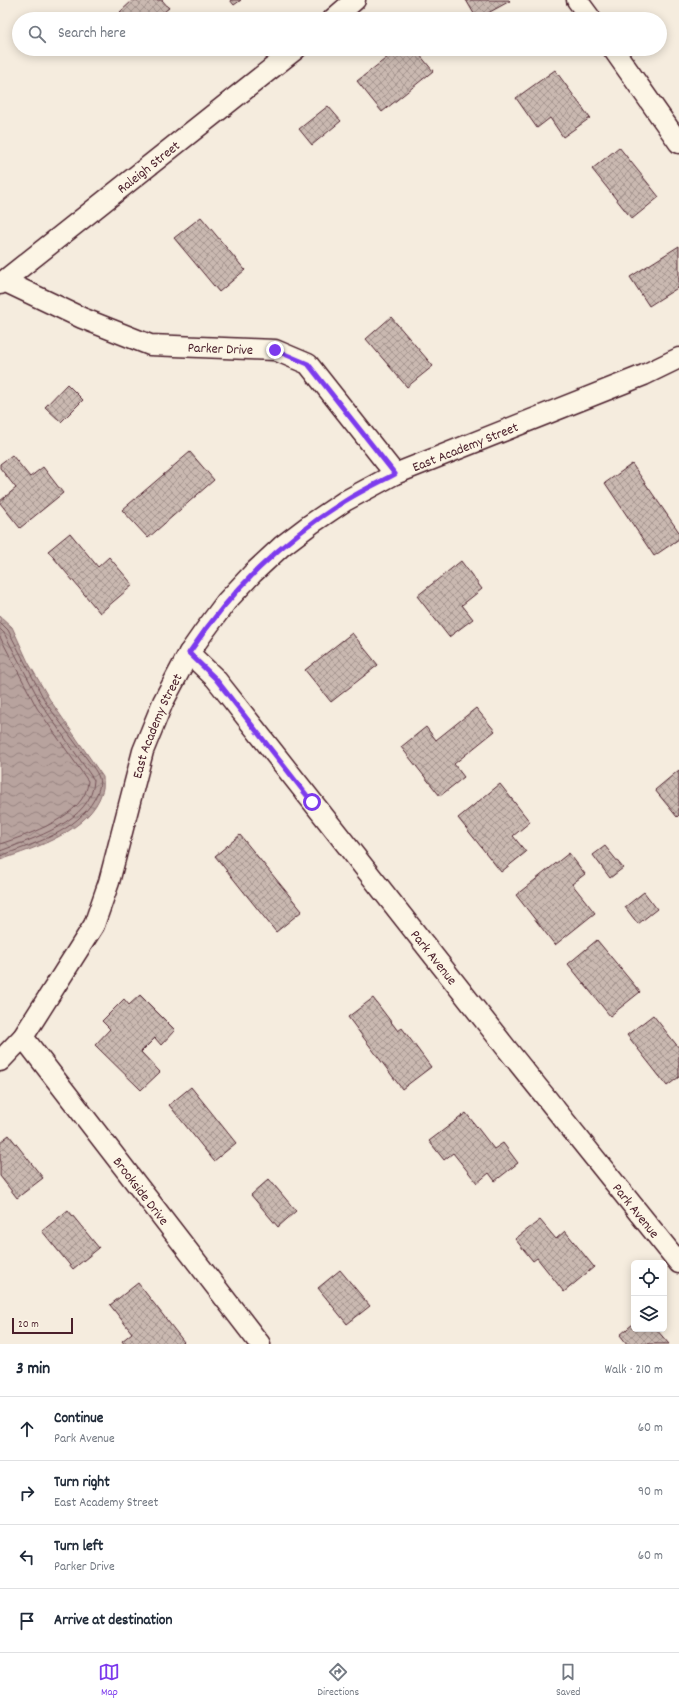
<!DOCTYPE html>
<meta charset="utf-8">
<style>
:root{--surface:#fff;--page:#f2f2f3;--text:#1f2937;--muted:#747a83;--line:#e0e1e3;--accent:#7c3aed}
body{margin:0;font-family:Dekko,sans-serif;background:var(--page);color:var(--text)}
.controls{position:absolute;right:12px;bottom:12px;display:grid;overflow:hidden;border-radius:6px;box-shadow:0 2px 10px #0003}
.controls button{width:36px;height:36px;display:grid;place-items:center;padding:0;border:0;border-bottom:1px solid var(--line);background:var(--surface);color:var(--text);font:20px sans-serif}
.scale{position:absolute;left:12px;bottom:10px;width:61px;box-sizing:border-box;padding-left:4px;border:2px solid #4a1f2b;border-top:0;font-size:11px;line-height:14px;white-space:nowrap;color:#4a1f2b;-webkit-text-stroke:3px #fcf5e5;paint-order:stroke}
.stop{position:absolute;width:12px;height:12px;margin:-9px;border:3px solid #7c3aed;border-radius:50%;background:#fff}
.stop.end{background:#7c3aed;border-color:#fff;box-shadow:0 1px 4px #0008}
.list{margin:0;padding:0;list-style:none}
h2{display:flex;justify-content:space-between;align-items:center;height:52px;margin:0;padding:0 16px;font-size:17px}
h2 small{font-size:13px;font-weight:400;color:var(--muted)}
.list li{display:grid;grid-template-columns:26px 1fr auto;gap:12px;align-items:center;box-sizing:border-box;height:64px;padding:0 16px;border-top:1px solid var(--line)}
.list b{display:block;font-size:15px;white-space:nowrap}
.list p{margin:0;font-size:13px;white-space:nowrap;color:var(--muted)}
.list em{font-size:13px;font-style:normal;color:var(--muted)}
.icon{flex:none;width:22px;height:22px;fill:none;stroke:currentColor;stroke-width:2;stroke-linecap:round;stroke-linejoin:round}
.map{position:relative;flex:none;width:679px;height:1344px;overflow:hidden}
.search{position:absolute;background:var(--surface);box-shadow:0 2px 10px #0003;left:12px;right:12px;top:12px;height:44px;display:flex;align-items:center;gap:10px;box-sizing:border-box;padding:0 14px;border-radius:22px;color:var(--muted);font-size:15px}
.sheet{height:308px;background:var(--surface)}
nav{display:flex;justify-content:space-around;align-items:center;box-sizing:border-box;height:56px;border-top:1px solid var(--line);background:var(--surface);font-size:11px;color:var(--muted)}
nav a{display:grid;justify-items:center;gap:2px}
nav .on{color:var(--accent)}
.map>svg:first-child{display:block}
.water{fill:url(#water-waves);stroke:#8c6e70}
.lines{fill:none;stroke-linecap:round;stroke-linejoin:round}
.shore{stroke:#765459;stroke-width:1}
.building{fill:url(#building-cross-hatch);stroke:#4a1f2b}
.minor-casing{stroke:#4a1f2b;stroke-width:23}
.minor{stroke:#fcf5e5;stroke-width:20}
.route{stroke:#7c3aed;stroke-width:5}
.labels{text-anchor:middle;stroke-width:3;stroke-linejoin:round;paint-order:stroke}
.street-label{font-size:14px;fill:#4a1f2b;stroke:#fcf5e5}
</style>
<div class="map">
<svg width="679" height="1344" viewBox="0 0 679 1344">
<defs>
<pattern id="water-waves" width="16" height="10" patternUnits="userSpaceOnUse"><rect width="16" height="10" fill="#b8a39e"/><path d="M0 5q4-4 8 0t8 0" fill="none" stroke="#988481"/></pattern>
<pattern id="building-cross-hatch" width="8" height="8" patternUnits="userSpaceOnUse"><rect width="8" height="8" fill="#cab9b1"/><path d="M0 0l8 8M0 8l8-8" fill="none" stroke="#a69690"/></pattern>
</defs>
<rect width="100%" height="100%" fill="#f5ecde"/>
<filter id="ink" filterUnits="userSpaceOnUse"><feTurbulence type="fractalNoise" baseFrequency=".025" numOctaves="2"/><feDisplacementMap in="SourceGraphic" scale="8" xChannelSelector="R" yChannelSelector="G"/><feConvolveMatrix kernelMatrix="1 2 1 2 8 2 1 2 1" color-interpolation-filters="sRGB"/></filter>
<g filter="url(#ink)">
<!-- water -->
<path class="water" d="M0,616L12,627L28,662L50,700L103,777C103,781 104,787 102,792C90,831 35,848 0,860Z"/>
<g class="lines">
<!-- shore -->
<g class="shore">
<path d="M0,622L8,630L46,703L93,767C95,770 98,774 99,778C101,785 98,792 95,798C77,832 33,844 0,856"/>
<path d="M0,629L4,633L42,705L94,780C93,821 32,839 0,851"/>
<path d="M0,637L37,708L88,781C87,816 27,835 0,844"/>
</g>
</g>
<!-- building -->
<g class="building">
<path d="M133,0H162L169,8L155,19H126L120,12Z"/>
<path d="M230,0H241L234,5Z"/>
<path d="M466,0H509L510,1L477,19Z"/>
<path d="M398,49H415L433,71L382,112L357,81Z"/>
<path d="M555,70L590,118L563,137L550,118L537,128L516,98Z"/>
<path d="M328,106L341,121L312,145L299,129Z"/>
<path d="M619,147L659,197L632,219L592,169Z"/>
<path d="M201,217L245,270L219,292L174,238Z"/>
<path d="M679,246V287L649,306L630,277Z"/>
<path d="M391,317L433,366L407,387L366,339Z"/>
<path d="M67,384L83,400L61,422L45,407Z"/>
<path d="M190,452L214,480L148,538L122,510Z"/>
<path d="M12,455L30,477L43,467L63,493L20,528L0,503V501L16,488L0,468V464Z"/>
<path d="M632,464L679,532V539L654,556L605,483Z"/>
<path d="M70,533L98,567L109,557L133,585L100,613L48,551Z"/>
<path d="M461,561L482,589L462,605L473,619L449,637L417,596Z"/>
<path d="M352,633L378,665L331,702L305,670Z"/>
<path d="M476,708L495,731L454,764L464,777L440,796L401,747L426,727L436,740Z"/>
<path d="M679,770V815L677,817L655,790Z"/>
<path d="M500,784L530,822L513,836L526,852L501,872L458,818Z"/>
<path d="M240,835L302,911L276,932L215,856Z"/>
<path d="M605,846L623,868L610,878L593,855Z"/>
<path d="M569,853L585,874L572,884L595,913L555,945L516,895Z"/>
<path d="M644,892L657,909L638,924L625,907Z"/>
<path d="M597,940L640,992L610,1016L568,964Z"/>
<path d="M140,995L175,1030L161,1045L155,1038L141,1052L160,1072L141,1090L95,1045L110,1029L102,1021L124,999L129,1005Z"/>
<path d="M373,998L398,1031L402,1028L431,1067L402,1089L348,1017Z"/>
<path d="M653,1015L679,1048V1077L667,1086L627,1035Z"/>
<path d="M191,1087L236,1143L214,1161L169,1105Z"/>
<path d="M466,1113L494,1149L503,1143L518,1163L495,1181L489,1173L477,1183L453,1153L444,1160L429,1141Z"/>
<path d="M9,1135L43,1178L17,1198L0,1176V1142Z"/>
<path d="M269,1179L296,1211L278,1227L251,1195Z"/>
<path d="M68,1210L99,1248L73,1269L42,1231Z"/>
<path d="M540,1220L556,1239L565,1231L594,1267L564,1292L537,1258L533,1261L515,1239Z"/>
<path d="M340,1270L370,1306L347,1324L318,1288Z"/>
<path d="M138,1283L184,1342L182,1344H124L122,1341L132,1333L110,1305Z"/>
<path d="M634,1323V1329H656L669,1344H627L620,1335Z"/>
</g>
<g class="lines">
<!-- minor casing -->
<g class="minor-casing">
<g id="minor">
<path d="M577,0L591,19"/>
<path d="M333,19L355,0"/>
<path d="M613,49L679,143"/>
<path id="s1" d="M4,281L82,318L150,345L275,350L308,364L395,474"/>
<path id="s2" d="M0,284L296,49"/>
<path id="s3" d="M189,653L215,678L507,1049L679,1263"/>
<path id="s4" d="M23,1037L260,1344"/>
<path id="s5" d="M0,1061L23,1037L94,925L109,882L143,751L163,702L189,653L203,633L226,602L253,573L282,546L311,524L345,501L395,474L644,375L679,358"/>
</g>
</g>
<!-- minor -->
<use href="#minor" class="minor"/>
</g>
</g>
<g class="lines" filter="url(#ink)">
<!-- route -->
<path class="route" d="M275,350L308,364L395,474C378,483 361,491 345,501C280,542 232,589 189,653L215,678L312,802"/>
</g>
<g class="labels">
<!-- street labels -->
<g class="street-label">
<text dy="5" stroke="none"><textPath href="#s2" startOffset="189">Raleigh Street</textPath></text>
<text dy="5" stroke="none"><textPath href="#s1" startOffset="230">Parker Drive</textPath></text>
<text dy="5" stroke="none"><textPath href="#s5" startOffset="807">East Academy Street</textPath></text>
<text dy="5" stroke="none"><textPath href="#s5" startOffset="375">East Academy Street</textPath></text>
<text dy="5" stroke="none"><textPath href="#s3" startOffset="391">Park Avenue</textPath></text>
<text dy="5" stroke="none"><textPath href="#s4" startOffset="194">Brookside Drive</textPath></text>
<text dy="5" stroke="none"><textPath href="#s3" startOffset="715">Park Avenue</textPath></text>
</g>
</g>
</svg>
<div class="controls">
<button><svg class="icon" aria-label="locate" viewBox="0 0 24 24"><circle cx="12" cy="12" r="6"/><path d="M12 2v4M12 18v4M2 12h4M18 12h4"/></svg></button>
<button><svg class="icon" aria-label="layers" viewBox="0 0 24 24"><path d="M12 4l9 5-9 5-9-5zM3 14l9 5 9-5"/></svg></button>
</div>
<div class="scale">20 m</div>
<div class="stop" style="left:312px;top:802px"></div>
<div class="stop end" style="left:275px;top:350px"></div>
<div class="search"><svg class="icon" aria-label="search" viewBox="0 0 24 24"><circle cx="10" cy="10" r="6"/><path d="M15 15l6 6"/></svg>Search here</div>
</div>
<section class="sheet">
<h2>3 min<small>Walk · 210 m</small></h2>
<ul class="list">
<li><svg class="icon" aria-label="ahead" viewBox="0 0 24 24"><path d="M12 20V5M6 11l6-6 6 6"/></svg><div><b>Continue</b><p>Park Avenue</p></div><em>60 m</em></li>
<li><svg class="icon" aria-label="right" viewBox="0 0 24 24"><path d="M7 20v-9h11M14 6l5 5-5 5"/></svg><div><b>Turn right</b><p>East Academy Street</p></div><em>90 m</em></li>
<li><svg class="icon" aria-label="left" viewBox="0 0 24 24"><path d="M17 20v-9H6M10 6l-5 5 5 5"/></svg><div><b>Turn left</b><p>Parker Drive</p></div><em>60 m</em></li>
<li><svg class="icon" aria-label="arrive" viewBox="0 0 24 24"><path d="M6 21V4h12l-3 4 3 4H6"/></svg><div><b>Arrive at destination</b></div></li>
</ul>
</section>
<nav>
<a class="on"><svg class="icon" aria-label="map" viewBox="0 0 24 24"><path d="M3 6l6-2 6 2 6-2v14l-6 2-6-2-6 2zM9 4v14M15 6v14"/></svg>Map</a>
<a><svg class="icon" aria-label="directions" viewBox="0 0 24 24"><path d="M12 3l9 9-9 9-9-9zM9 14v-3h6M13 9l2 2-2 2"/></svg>Directions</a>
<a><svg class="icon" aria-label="saved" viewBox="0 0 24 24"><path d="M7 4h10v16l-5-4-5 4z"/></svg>Saved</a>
</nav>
